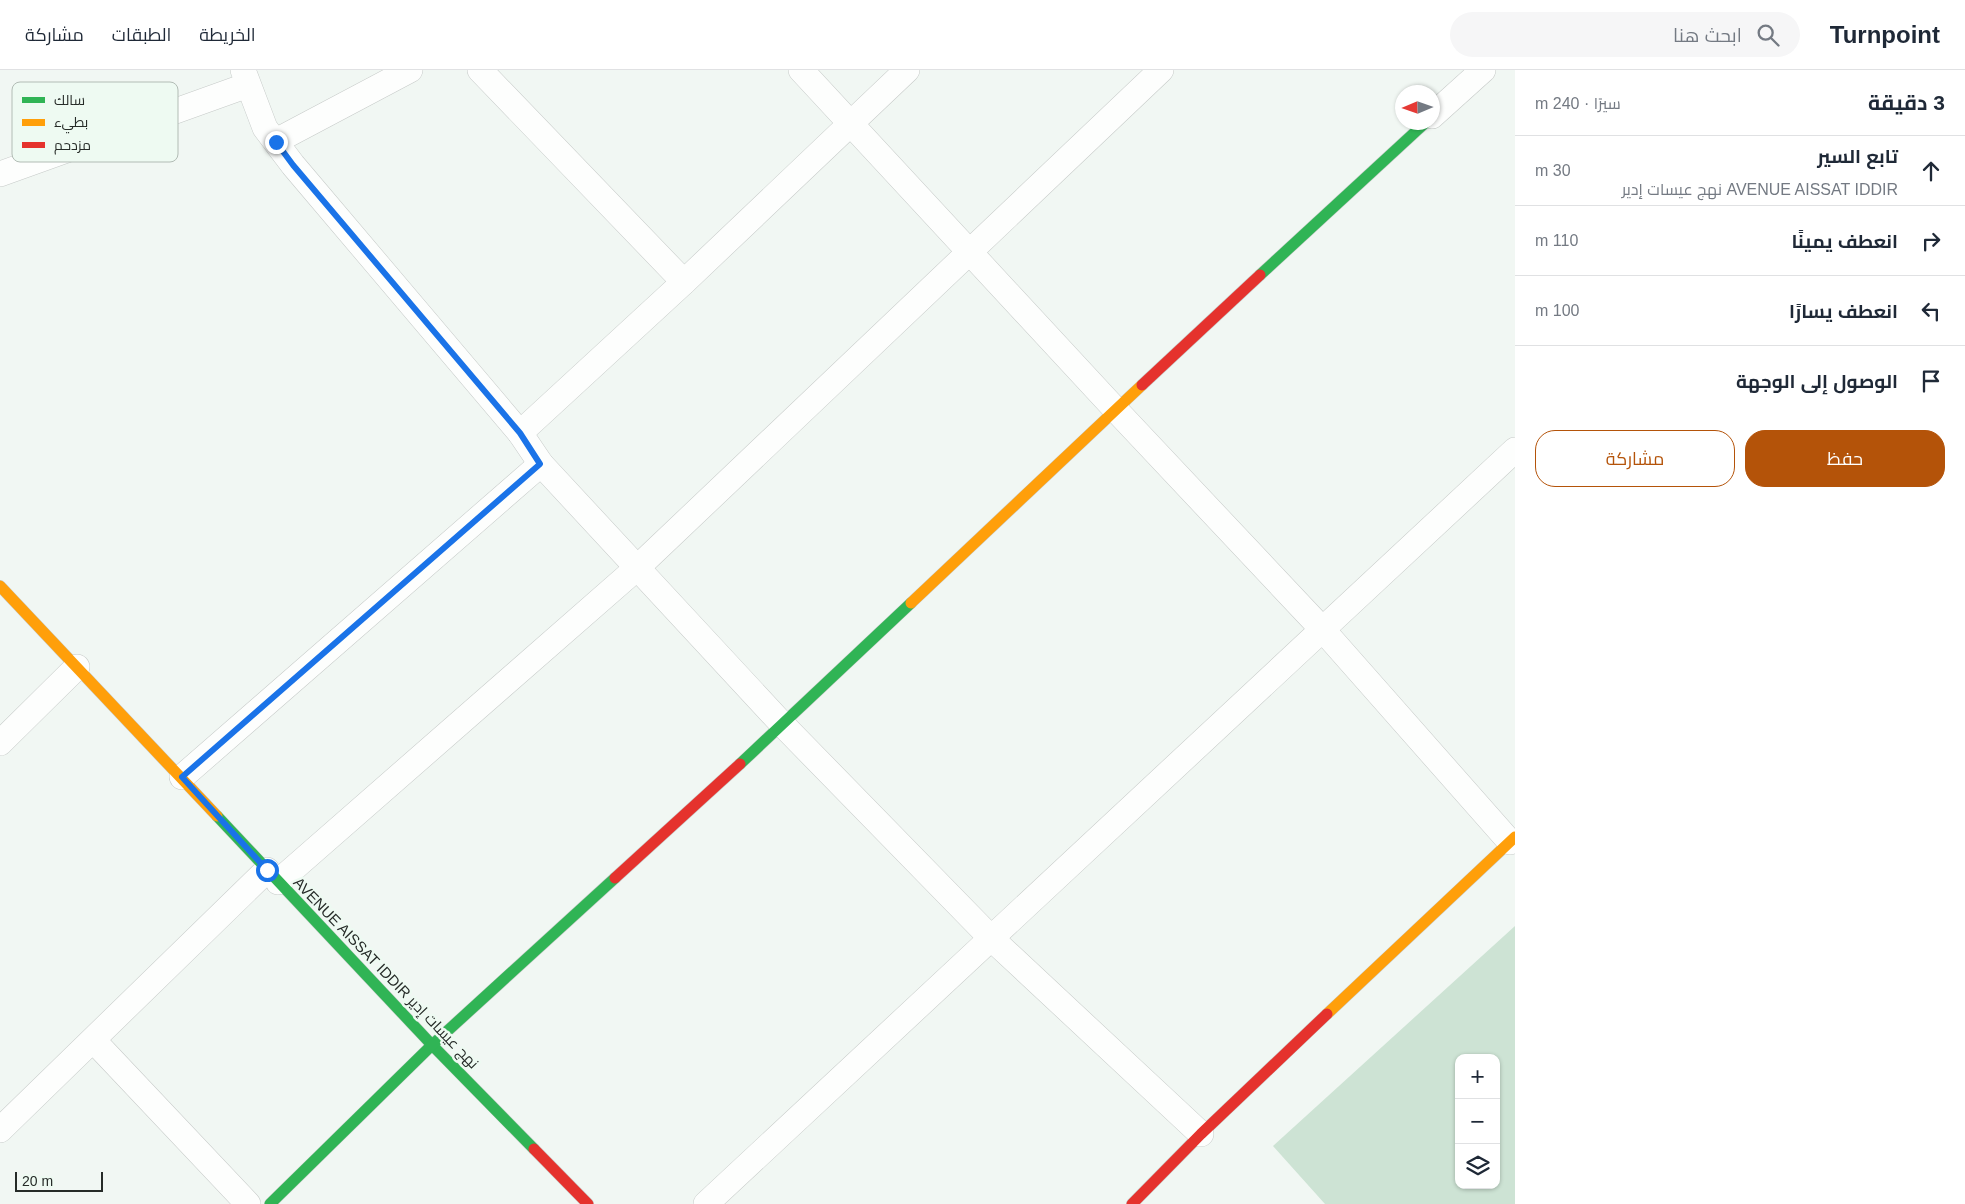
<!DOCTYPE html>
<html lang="ar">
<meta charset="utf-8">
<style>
:root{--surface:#fff;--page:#f6f6f7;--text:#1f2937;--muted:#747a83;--line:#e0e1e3;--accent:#b45309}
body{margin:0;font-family:Helvetica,Cairo,sans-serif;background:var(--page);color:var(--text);direction:rtl}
.controls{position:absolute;right:15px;bottom:15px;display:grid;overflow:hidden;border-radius:10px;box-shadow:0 1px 4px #0004}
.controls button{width:45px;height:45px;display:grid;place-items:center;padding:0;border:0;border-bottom:1px solid var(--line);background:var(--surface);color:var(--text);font:25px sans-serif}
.compass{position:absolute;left:1395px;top:15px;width:45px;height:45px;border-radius:50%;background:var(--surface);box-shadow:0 1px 4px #0004;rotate:268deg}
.scale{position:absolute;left:15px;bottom:12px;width:88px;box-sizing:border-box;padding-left:5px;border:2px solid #262b28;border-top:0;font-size:14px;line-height:18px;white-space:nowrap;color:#262b28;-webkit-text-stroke:4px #eefaf2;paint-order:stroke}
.stop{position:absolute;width:15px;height:15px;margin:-11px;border:4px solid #1a73e8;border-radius:50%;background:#fff}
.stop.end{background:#1a73e8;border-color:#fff;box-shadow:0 1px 5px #0008}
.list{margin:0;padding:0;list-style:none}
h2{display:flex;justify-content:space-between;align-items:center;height:65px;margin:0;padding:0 20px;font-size:21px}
h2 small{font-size:16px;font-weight:400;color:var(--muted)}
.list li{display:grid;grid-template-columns:32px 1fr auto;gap:15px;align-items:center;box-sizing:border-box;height:70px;padding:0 20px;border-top:1px solid var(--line)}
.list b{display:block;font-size:19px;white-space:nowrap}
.list p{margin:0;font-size:16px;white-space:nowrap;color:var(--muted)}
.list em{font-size:16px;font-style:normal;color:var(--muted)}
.actions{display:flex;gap:10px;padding:15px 20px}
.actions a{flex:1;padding:11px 0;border:1px solid var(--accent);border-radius:20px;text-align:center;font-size:18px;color:var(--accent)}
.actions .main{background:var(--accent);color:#fff}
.icon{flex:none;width:28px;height:28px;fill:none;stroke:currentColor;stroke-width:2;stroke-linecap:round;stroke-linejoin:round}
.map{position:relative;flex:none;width:1515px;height:1134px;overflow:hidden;direction:ltr}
header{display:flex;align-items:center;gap:30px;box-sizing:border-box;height:70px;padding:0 25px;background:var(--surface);border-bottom:1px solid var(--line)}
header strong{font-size:24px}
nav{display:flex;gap:28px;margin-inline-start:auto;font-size:18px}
.search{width:350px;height:45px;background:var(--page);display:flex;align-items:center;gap:12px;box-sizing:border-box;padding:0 18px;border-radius:28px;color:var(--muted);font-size:19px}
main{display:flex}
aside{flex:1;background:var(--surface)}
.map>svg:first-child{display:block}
.green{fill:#cde3d4;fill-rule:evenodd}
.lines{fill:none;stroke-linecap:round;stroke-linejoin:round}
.street-casing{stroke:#c6cac8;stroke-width:26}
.fast-casing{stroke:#c6cac8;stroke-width:12}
.slow-casing{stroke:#c6cac8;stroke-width:12}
.jam-casing{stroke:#c6cac8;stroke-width:12}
.street{stroke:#fdfefd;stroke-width:25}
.fast{stroke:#30b455;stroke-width:11}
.slow{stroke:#ff9f0a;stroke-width:11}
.jam{stroke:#e5322d;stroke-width:11}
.route{stroke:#1a73e8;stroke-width:6}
.labels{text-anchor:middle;stroke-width:5;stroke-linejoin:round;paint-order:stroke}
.street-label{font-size:15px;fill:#262b28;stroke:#eefaf2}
.key{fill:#eefaf2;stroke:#b2bcb5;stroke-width:1}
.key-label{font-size:14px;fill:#262b28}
</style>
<header>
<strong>Turnpoint</strong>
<div class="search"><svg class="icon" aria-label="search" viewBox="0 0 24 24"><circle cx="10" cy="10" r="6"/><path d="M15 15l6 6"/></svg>ابحث هنا</div>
<nav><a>الخريطة</a><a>الطبقات</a><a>مشاركة</a></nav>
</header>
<main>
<aside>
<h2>3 دقيقة<small>سيرًا · 240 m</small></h2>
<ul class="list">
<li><svg class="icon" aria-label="ahead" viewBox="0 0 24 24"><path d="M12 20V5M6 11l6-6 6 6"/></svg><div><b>تابع السير</b><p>AVENUE AISSAT IDDIR نهج عيسات إدير</p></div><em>30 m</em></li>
<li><svg class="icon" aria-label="right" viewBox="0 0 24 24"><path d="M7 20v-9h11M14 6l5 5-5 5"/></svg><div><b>انعطف يمينًا</b></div><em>110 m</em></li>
<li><svg class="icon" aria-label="left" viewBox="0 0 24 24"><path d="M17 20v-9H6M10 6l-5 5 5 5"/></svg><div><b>انعطف يسارًا</b></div><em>100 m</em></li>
<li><svg class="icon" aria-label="arrive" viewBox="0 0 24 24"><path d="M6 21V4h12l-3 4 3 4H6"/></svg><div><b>الوصول إلى الوجهة</b></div></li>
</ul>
<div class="actions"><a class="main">حفظ</a><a>مشاركة</a></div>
</aside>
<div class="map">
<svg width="1515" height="1134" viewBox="0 0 1515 1134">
<rect width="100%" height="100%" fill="#f1f7f3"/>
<!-- green -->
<path class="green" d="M1515,856V1134H1325L1273,1076ZM1459,988H1496V1115H1459Z"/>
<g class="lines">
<!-- street casing -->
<g class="street-casing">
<g id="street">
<path d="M243,0L265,58L293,95L520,363L541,394L783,655L992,869L1201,1064"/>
<path d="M480,0L684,212"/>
<path d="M801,0L1115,339L1323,560L1510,772"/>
<path d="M1432,46L1483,0"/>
<path d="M276,71L410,0"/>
<path d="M0,104L248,15"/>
<path d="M520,363L684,212L907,0"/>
<path d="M0,673L77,597"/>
<path d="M182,707L541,394"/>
<path d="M278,812L638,497L1161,0"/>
<path d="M94,971L248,1134"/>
<path d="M0,1060L267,800"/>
<path d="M706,1134L1515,380"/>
</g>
</g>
<!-- fast casing -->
<g class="fast-casing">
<g id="fast">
<path d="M1260,205L1426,52"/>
<path d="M740,694L911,533"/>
<path d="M217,746L432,975L534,1079"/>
<path d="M270,1134L432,975L615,808"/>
</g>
</g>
<!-- slow casing -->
<g class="slow-casing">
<g id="slow">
<path d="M0,516L217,746"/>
<path d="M911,533L1142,315"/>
<path d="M1327,944L1515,767"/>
</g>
</g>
<!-- jam casing -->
<g class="jam-casing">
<g id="jam">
<path d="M1142,315L1260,205"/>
<path d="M615,808L740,694"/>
<path d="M534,1079L588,1134"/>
<path d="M1132,1134L1201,1064L1327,944"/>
</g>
</g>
<!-- street -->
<use href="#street" class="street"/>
<!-- fast -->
<use href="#fast" class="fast"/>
<!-- slow -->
<use href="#slow" class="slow"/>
<!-- jam -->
<use href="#jam" class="jam"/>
</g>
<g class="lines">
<!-- route -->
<path class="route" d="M267,800L182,707L540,394L520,363L293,95L276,72"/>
</g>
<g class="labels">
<!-- street labels -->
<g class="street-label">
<text transform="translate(386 903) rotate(46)" y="5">AVENUE AISSAT IDDIR نهج عيسات إدير</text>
</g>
</g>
<!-- legend -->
<rect x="12" y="12" width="166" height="80" rx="8" class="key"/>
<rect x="22" y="27" width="23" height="6" fill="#30b455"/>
<rect x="22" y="49" width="23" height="7" fill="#ff9f0a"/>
<rect x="22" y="72" width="23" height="6" fill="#e5322d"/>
<g class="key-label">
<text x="54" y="35">سالك</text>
<text x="54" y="57">بطيء</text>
<text x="54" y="80">مزدحم</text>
</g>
</svg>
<div class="controls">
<button>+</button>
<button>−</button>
<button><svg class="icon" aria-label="layers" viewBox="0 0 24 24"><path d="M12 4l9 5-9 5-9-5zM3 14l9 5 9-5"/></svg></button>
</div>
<svg class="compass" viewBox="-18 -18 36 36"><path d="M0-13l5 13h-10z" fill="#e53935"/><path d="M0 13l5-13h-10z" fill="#747a83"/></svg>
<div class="scale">20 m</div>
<div class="stop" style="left:267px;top:800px"></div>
<div class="stop end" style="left:276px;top:72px"></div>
</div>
</main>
